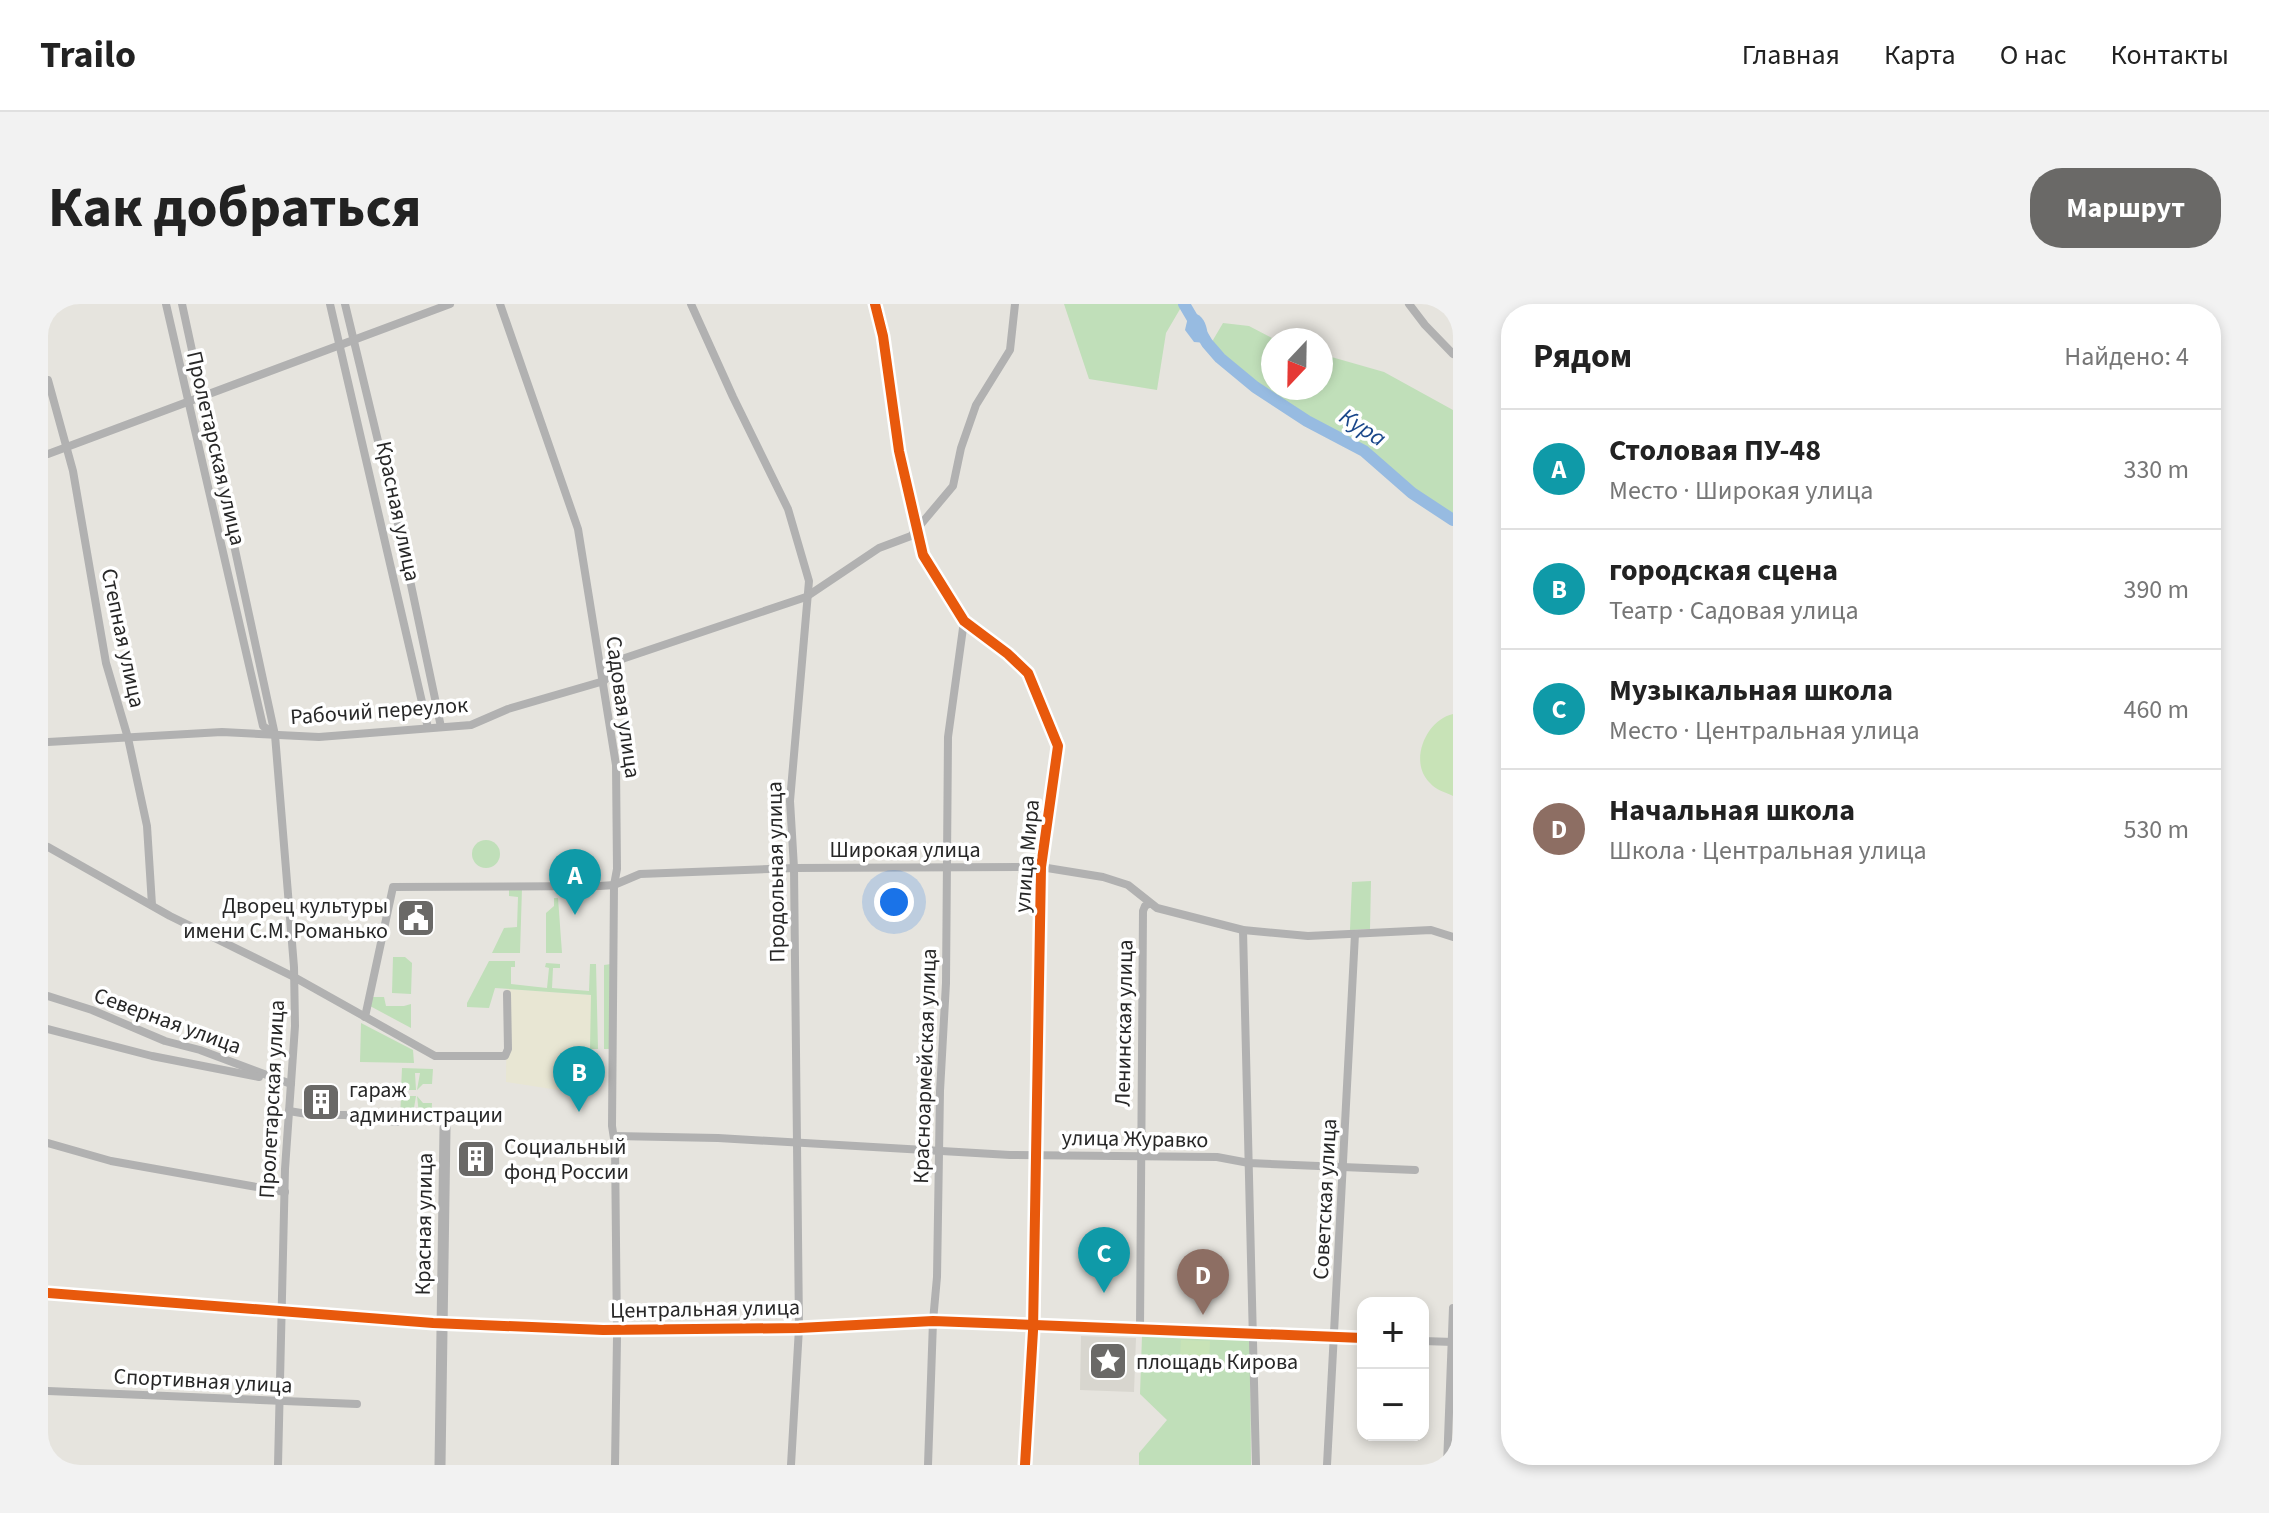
<!DOCTYPE html>
<html lang="ru">
<meta charset="utf-8">
<style>
:root{--surface:#fff;--page:#f2f2f2;--text:#222;--muted:#767676;--line:#e0e0e0;--accent:#6a6967}
body{margin:0;font-family:"Source Sans 3",sans-serif;background:var(--page);color:var(--text)}
.controls{position:absolute;right:24px;bottom:24px;display:grid;overflow:hidden;border-radius:16px;box-shadow:0 4px 12px #0003}
.controls button{width:72px;height:72px;display:grid;place-items:center;padding:0;border:0;border-bottom:2px solid var(--line);background:var(--surface);color:var(--text);font:40px sans-serif}
.compass{position:absolute;left:1213px;top:24px;width:72px;height:72px;border-radius:50%;background:var(--surface);box-shadow:0 4px 12px #0003;rotate:202deg}
.you{position:absolute;left:846px;top:598px;width:28px;height:28px;margin:-20px;border:6px solid #fff;border-radius:50%;background:#1a73e8;box-shadow:0 0 0 12px #1a73e833}
.badge{display:grid;place-items:center;width:52px;height:52px;border-radius:50%;background:var(--accent);color:#fff;font-size:26px;font-weight:700}
.pin{position:absolute;translate:-50% -66px;filter:drop-shadow(0 2px 4px #0008)}
.pin::after{content:'';position:absolute;top:42px;width:28px;height:24px;background:inherit;clip-path:polygon(0 0,100% 0,50% 100%)}
.list{margin:0;padding:0;list-style:none}
h2{display:flex;justify-content:space-between;align-items:center;height:104px;margin:0;padding:0 32px;font-size:34px}
h2 small{font-size:26px;font-weight:400;color:var(--muted)}
.list li{display:grid;grid-template-columns:52px 1fr auto;gap:24px;align-items:center;box-sizing:border-box;height:120px;padding:0 32px;border-top:2px solid var(--line)}
.list b{display:block;font-size:30px;white-space:nowrap}
.list p{margin:0;font-size:26px;white-space:nowrap;color:var(--muted)}
.list em{font-size:26px;font-style:normal;color:var(--muted)}
.map{position:relative;flex:none;width:1405px;height:1161px;overflow:hidden;border-radius:32px}
header{display:flex;align-items:center;gap:48px;box-sizing:border-box;height:112px;padding:0 40px;background:var(--surface);border-bottom:2px solid var(--line)}
header strong{font-size:38px}
nav{display:flex;gap:44px;margin-inline-start:auto;font-size:28px}
.intro{display:flex;align-items:center;justify-content:space-between;box-sizing:border-box;height:192px;padding:0 48px}
h1{margin:0;font-size:56px}
.button{padding:20px 36px;border-radius:32px;background:var(--accent);color:#fff;font-size:28px;font-weight:700}
main{display:flex;gap:48px;padding:0 48px}
aside{flex:1;background:var(--surface);border-radius:32px;box-shadow:0 4px 12px #0003}
.map>svg:first-child{display:block}
.education{fill:#e8e6d3}
.green{fill:#c0dfb9}
.pitch{fill:#c8e3b7}
.plaza{fill:#d8d6cf}
.water{fill:#97bbe1}
.lines{fill:none;stroke-linecap:round;stroke-linejoin:round}
.river{stroke:#97bbe1;stroke-width:12}
.street{stroke:#b1b1b1;stroke-width:8}
.secondary{stroke:#b1b1b1;stroke-width:11}
.cycleway-casing{stroke:#fff;stroke-width:15}
.cycleway{stroke:#e8590c;stroke-width:10}
.labels{text-anchor:middle;stroke-width:7;stroke-linejoin:round;paint-order:stroke}
.street-label{font-size:22px;fill:#272727;stroke:#fff}
.poi-label{font-size:22px;fill:#272727;stroke:#fff;text-anchor:start}
.water-label{font-size:24px;font-style:italic;fill:#19468a;stroke:#fff}
</style>
<header>
<strong>Trailo</strong>
<nav><a>Главная</a><a>Карта</a><a>О нас</a><a>Контакты</a></nav>
</header>
<div class="intro"><h1>Как добраться</h1><a class="button">Маршрут</a></div>
<main>
<div class="map">
<svg width="1405" height="1161" viewBox="0 0 1405 1161">
<rect width="100%" height="100%" fill="#e6e4de"/>
<!-- education -->
<path class="education" d="M459,685L543,691V791L458,778Z"/>
<!-- green -->
<g class="green">
<path d="M1016,0H1135L1118,29L1109,86L1041,75Z"/>
<path d="M1175,19L1201,22L1228,36H1225V84H1273V50L1336,68L1405,106V220L1310,146L1263,123L1215,91L1189,71L1166,42L1165,36Z"/>
<circle cx="438" cy="550" r="14"/>
<path d="M1323,577L1322,625L1302,626L1304,578Z"/>
<path d="M474,584L472,649H444L456,624L469,623L470,593L461,592V586Z"/>
<path d="M506,594H510L514,649H498V609L506,602Z"/>
<path d="M345,653H357L364,659L363,690L344,689Z"/>
<path d="M441,657H467V663H463V680L499,684L501,664L497,663L498,659L512,660V664H505L504,684L541,687L542,660H548L550,745H542L543,691L447,684L441,704L419,703V699Z"/>
<path d="M563,660L562,745H556V661Z"/>
<path d="M323,693H336L338,702H356L363,700V724L322,702Z"/>
<path d="M313,719L365,746L366,759L312,758Z"/>
<path d="M354,764L385,765L384,780H375L369,786L372,769H367L368,786H353Z"/>
<path d="M353,792H368L365,810H371L369,792L375,799H384L383,817L352,815Z"/>
<path d="M1094,1032L1202,1036L1203,1161H1091V1149L1119,1116L1092,1090Z"/>
</g>
<!-- pitch -->
<g class="pitch">
<path d="M1405,410V492C1397,488 1388,486 1382,479C1360,458 1378,416 1405,410Z"/>
<path d="M1133,1036L1162,1037L1161,1055L1132,1054Z"/>
</g>
<!-- plaza -->
<path class="plaza" d="M1033,1032L1088,1034L1086,1088L1032,1086Z"/>
<!-- water -->
<path class="water" d="M1145,9C1158,11 1161,28 1159,39L1146,38L1137,26L1140,13Z"/>
<g class="lines">
<!-- river -->
<path class="river" d="M1136,0L1159,39L1172,54L1207,83L1259,117L1316,147L1364,189L1405,216"/>
<!-- street -->
<g class="street">
<path d="M118,0L215,422L227,431L134,0"/>
<path d="M282,0L380,424"/>
<path d="M297,0L351,224L393,423"/>
<path d="M452,0L530,225L568,461L569,565L566,581L564,822L567,841L569,1034L567,1161"/>
<path d="M643,0L685,93L740,205L761,277L742,497L746,564L751,1024L743,1161"/>
<path d="M827,0L835,32L851,147L875,251L916,317L960,350L980,369L1010,442L993,563L985,1027L977,1161"/>
<path d="M1361,0L1377,21L1405,50"/>
<path d="M0,76L25,167L58,359L80,434L99,522L104,601"/>
<path d="M0,150L402,0"/>
<path d="M227,431L246,663L247,722L237,865L230,1161"/>
<path d="M0,438L174,428L271,433L423,421L460,405L556,377L574,355L758,293L831,244L863,232L905,182L913,144L928,101L962,46L967,0"/>
<path d="M0,543L122,612L246,673L387,752H457L460,745L459,690"/>
<path d="M1195,626L1208,1161"/>
<path d="M0,692L44,706L117,737L152,746L243,780"/>
<path d="M317,713L345,583L552,582L566,581L592,570L746,564L993,563L1055,573L1080,581L1109,604L1195,626L1260,632L1383,626L1405,633"/>
<path d="M0,725L104,752L211,773"/>
<path d="M241,807L265,811H297L349,818"/>
<path d="M566,832L670,834L962,851L1169,853L1201,859L1367,866"/>
<path d="M0,839L63,857L237,888"/>
<path d="M0,989L385,1019L555,1026L751,1024L885,1017L1315,1034"/>
<path d="M1092,1024L1095,607L1097,602L1101,600"/>
<path d="M1375,1037L1405,1038"/>
<path d="M0,1087L309,1100"/>
<path d="M880,1161L885,1017L889,973L892,787L898,679L900,433L916,317"/>
<path d="M1279,1161L1307,630"/>
<path d="M1399,1161L1405,1004"/>
</g>
<!-- secondary -->
<path class="secondary" d="M392,1161L397,824"/>
<!-- cycleway casing -->
<g class="cycleway-casing">
<g id="cycleway">
<path d="M827,0L835,32L851,147L875,251L916,317L960,350L980,369L1010,442L993,563L985,1027L977,1161"/>
<path d="M0,989L385,1019L555,1026L751,1024L885,1017L1315,1034"/>
</g>
</g>
<!-- cycleway -->
<use href="#cycleway" class="cycleway"/>
</g>
<!-- icons -->
<defs>
<g id="civic-square" transform="scale(2)"><rect x="-9" y="-9" width="18" height="18" rx="4" fill="#6a6967" stroke="#fff"/><path d="M-.6-6.5H3V-4.5H.6V-3L4-1V1h2V6H-6V1h2V-1L-.6-3ZM-1.2 2.5V6h2.4V2.5Z" fill="#fff"/></g>
<g id="building-square" transform="scale(2)"><rect x="-9" y="-9" width="18" height="18" rx="4" fill="#6a6967" stroke="#fff"/><path d="M-4-6H4V6H1V3H-1V6H-4ZM-2.5-4.3h1.7v1.8h-1.7ZM.8-4.3h1.7v1.8H.8ZM-2.5-1h1.7V.8h-1.7ZM.8-1h1.7V.8H.8Z" fill="#fff"/></g>
<g id="sight-square" transform="scale(2)"><rect x="-9" y="-9" width="18" height="18" rx="4" fill="#6a6967" stroke="#fff"/><path d="M0-6L1.8-2.2L6-1.7L2.9 1.2L3.7 5.4L0 3.3L-3.7 5.4L-2.9 1.2L-6-1.7L-1.8-2.2Z" fill="#fff"/></g>
</defs>
<g fill-rule="evenodd">
<use href="#civic-square" x="368" y="614"/>
<use href="#building-square" x="273" y="798"/>
<use href="#building-square" x="428" y="855"/>
<use href="#sight-square" x="1060" y="1057"/>
</g>
<g class="labels">
<!-- street labels -->
<g class="street-label">
<text transform="translate(169 144) rotate(77)" y="8">Пролетарская улица</text>
<text transform="translate(351 207) rotate(78)" y="8">Красная улица</text>
<text transform="translate(76 334) rotate(78)" y="8">Степная улица</text>
<text transform="translate(576 403) rotate(82)" y="8">Садовая улица</text>
<text transform="translate(331 406) rotate(-4)" y="8">Рабочий переулок</text>
<text x="857" y="553">Широкая улица</text>
<text transform="translate(978 552) rotate(-85)" y="8">улица Мира</text>
<text transform="translate(727 568) rotate(-91)" y="8">Продольная улица</text>
<text transform="translate(120 716) rotate(20)" y="8">Северная улица</text>
<text transform="translate(1075 719) rotate(-89)" y="8">Ленинская улица</text>
<text transform="translate(876 762) rotate(-88)" y="8">Красноармейская улица</text>
<text transform="translate(223 795) rotate(-87)" y="8">Пролетарская улица</text>
<text transform="translate(1087 834) rotate(1)" y="8">улица Журавко</text>
<text transform="translate(1276 895) rotate(-87)" y="8">Советская улица</text>
<text transform="translate(375 920) rotate(-89)" y="8">Красная улица</text>
<text transform="translate(657 1004) rotate(-1)" y="8">Центральная улица</text>
<text transform="translate(155 1076) rotate(3)" y="8">Спортивная улица</text>
</g>
<!-- poi labels -->
<g class="poi-label">
<text x="340" y="609" text-anchor="end">Дворец культуры<tspan x="340" dy="25">имени С.М. Романько</tspan></text>
<text x="301" y="793">гараж<tspan x="301" dy="25">администрации</tspan></text>
<text x="456" y="850">Социальный<tspan x="456" dy="25">фонд России</tspan></text>
<text x="1088" y="1065">площадь Кирова</text>
</g>
<!-- water labels -->
<g class="water-label">
<text transform="translate(1315 123) rotate(33)" y="8">Кура</text>
</g>
</g>
</svg>
<div class="controls">
<button>+</button>
<button>−</button>
</div>
<svg class="compass" viewBox="-18 -18 36 36"><path d="M0-13l5 13h-10z" fill="#e53935"/><path d="M0 13l5-13h-10z" fill="#767676"/></svg>
<div class="you"></div>
<div class="pin badge" style="left:527px;top:611px;background:#0f9aa8">A</div>
<div class="pin badge" style="left:531px;top:808px;background:#0f9aa8">B</div>
<div class="pin badge" style="left:1056px;top:989px;background:#0f9aa8">C</div>
<div class="pin badge" style="left:1155px;top:1011px;background:#8d6e63">D</div>
</div>
<aside>
<h2>Рядом<small>Найдено: 4</small></h2>
<ul class="list">
<li><span class="badge" style="background:#0f9aa8">A</span><div><b>Столовая ПУ-48</b><p>Место · Широкая улица</p></div><em>330 m</em></li>
<li><span class="badge" style="background:#0f9aa8">B</span><div><b>городская сцена</b><p>Театр · Садовая улица</p></div><em>390 m</em></li>
<li><span class="badge" style="background:#0f9aa8">C</span><div><b>Музыкальная школа</b><p>Место · Центральная улица</p></div><em>460 m</em></li>
<li><span class="badge" style="background:#8d6e63">D</span><div><b>Начальная школа</b><p>Школа · Центральная улица</p></div><em>530 m</em></li>
</ul>
</aside>
</main>
